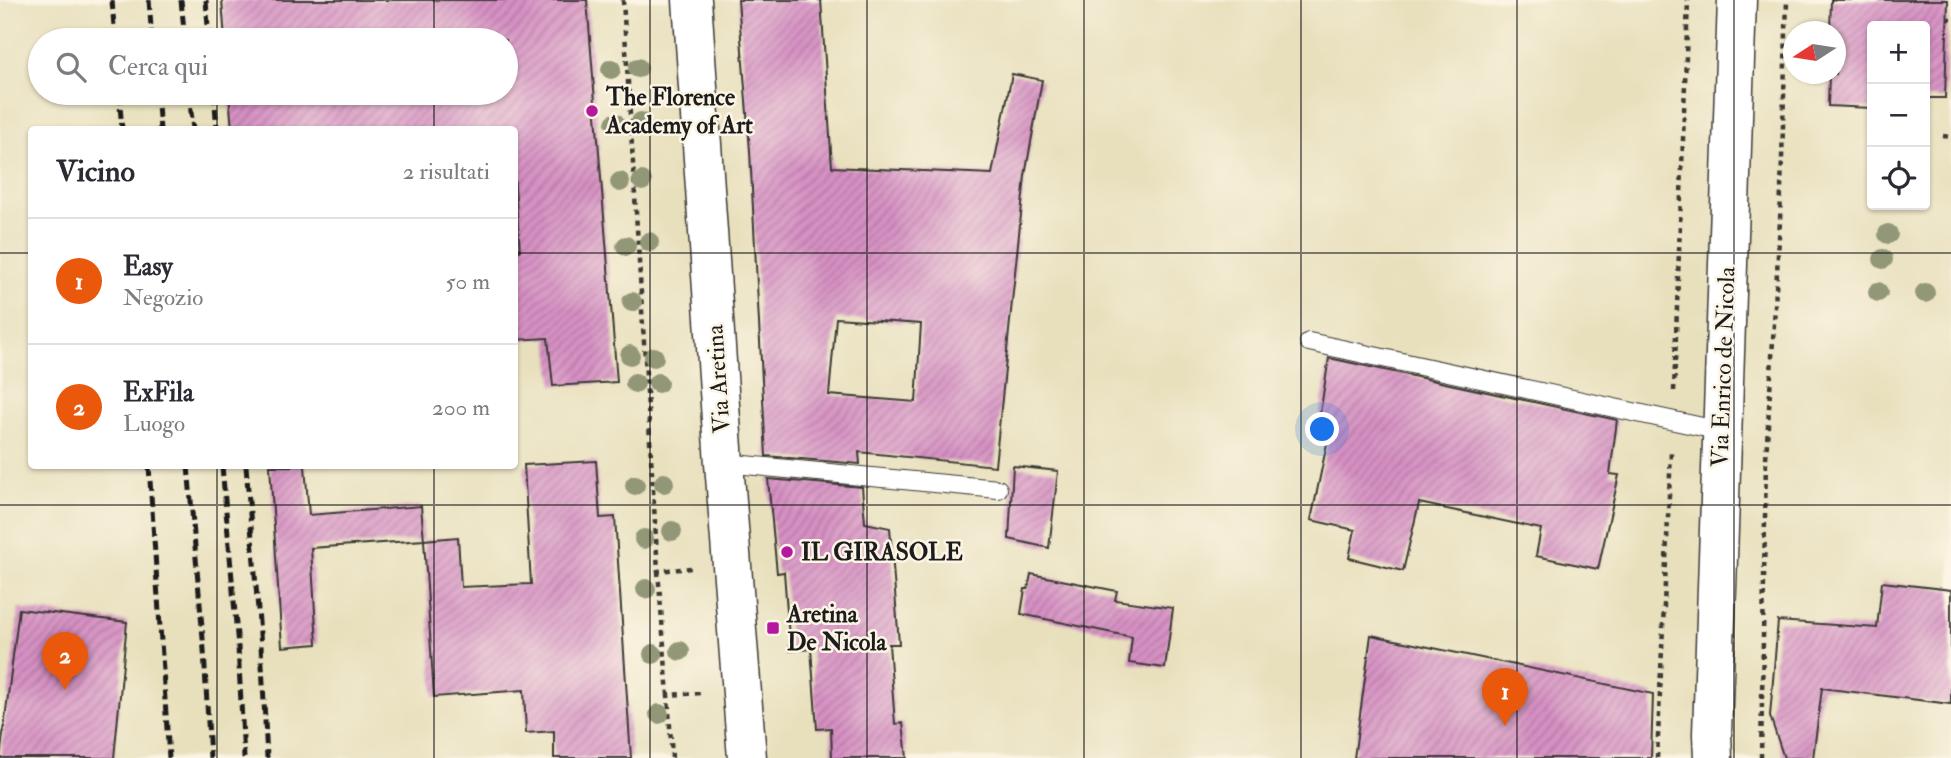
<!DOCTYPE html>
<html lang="it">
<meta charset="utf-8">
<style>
:root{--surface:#fff;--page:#f2f2f3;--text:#2b2b33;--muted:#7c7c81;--line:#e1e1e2;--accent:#ea580c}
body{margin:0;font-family:"IM FELL Double Pica",serif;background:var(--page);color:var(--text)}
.controls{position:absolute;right:21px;top:21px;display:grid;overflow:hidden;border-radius:7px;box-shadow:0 2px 5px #0004}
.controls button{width:63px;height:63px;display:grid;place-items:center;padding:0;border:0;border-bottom:2px solid var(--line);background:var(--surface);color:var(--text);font:35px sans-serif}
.compass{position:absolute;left:1783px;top:21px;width:63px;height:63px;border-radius:50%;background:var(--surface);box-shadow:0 2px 5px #0004;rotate:258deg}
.you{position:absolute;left:1323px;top:430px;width:24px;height:24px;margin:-18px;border:5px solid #fff;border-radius:50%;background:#1a73e8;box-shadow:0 0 0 10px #1a73e833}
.badge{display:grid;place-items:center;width:46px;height:46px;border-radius:50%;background:var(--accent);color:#fff;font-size:23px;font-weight:700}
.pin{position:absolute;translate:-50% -58px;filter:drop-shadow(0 2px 4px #0008)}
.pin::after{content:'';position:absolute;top:37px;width:24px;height:21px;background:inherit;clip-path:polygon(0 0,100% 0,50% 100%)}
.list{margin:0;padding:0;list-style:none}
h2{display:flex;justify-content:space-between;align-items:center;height:91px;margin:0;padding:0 28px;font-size:30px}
h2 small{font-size:23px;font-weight:400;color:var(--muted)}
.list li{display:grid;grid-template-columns:46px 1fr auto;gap:21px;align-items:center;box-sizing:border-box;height:126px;padding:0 28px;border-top:2px solid var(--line)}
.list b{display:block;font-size:26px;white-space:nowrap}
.list p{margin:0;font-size:23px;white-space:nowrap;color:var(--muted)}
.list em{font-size:23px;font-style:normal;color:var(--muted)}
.icon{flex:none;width:38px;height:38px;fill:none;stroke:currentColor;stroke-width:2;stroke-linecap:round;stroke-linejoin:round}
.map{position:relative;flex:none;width:1951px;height:758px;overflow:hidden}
.search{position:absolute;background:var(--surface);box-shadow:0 2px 5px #0004;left:28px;top:28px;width:490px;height:77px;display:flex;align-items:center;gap:18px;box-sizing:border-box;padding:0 24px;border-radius:38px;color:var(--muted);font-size:26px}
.panel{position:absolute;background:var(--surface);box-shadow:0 2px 5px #0004;left:28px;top:126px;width:490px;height:343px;border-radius:7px}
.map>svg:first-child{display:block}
.building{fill:url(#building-hatch);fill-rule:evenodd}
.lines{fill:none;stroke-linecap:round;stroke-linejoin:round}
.lane-casing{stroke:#3b3934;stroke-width:20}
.secondary-casing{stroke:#3b3934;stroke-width:41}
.primary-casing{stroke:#3b3934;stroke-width:41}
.path{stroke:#3b3934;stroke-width:4.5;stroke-dasharray:5 5;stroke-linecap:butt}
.lane{stroke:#fff;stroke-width:18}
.secondary{stroke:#fff;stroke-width:38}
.primary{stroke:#fff;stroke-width:38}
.rail{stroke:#1c1c1c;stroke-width:5;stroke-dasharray:10 5;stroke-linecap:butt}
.tree{fill:#929778}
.grid{fill:none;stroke:#1c1c1c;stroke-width:2;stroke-opacity:0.55}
.poi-dot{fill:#b5179e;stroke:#fcf5e5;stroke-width:2.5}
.labels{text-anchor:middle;stroke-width:5;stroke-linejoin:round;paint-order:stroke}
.poi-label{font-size:24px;font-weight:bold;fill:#1c1c1c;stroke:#fcf5e5;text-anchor:start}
.street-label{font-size:24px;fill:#1c1c1c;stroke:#fcf5e5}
</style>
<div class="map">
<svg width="1951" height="758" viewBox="0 0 1951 758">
<defs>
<pattern id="building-hatch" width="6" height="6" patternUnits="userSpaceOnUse" patternTransform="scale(1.75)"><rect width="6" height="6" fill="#d791c4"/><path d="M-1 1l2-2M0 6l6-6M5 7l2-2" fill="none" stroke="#ae769e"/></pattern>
</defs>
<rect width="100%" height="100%" fill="#fcf5e5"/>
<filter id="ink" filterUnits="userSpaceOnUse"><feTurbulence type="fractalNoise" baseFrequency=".0143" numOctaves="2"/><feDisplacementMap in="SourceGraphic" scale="14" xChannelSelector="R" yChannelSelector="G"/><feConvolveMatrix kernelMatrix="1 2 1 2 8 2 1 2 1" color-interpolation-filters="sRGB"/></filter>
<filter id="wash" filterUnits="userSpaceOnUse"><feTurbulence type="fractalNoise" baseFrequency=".00686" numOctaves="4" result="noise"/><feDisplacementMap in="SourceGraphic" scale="28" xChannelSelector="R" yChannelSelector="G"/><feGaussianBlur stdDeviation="1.57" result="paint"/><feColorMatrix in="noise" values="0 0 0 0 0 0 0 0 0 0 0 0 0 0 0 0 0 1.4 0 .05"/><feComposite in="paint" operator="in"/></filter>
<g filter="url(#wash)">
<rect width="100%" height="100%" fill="#e8e0bd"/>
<g id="blocks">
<!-- building -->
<g class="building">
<path d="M222,0H587L617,382L553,386L548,338L514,340V252L520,251L514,174V130H232L229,93H506V40H225Z"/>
<path d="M738,0H821L832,167L992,174L1012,74L1042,80L1025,176L995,466L859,452L860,464L766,456L750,151ZM836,318L921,324L916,402L829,395Z"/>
<path d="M1831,0H1948L1945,98H1925V26H1872V108L1828,106L1829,74H1836V32H1830Z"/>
<path d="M1329,358L1617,420L1610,474L1619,475L1598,569L1536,556L1541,529L1419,503L1403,571L1349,558L1355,530L1311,520L1330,429L1318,426Z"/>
<path d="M596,461L600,518L615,517L631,758H554V731L526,733L524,690L434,697L424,540L458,537L461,587L531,584L524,465Z"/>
<path d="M270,466H305L309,515L421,506L424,540L311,548L317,644L282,647Z"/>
<path d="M1013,466L1058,471L1049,548L1009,539Z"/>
<path d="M768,479L862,487L865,523L890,528L899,644H889L895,724L903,723L907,758H832L831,728L817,729L811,649L790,651L784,572L777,573Z"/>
<path d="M1031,574L1117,591L1115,600L1173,608L1165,668L1129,663L1132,637L1021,614L1025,589H1028Z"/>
<path d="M1882,582L1951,590V704L1822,688L1813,758H1784L1770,716L1778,621L1877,628Z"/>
<path d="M19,609L127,622L114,758H0Z"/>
<path d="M1371,635L1653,694L1651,758H1354Z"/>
</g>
</g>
</g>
<g filter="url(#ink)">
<use href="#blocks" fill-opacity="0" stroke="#3b3934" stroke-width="2"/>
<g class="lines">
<!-- lane casing -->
<g class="lane-casing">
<g id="lane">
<path d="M1309,342L1721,431"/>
<path d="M724,463L998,489"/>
</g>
</g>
<!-- secondary casing -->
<g class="secondary-casing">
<path id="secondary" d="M692,0L724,463L747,758"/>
</g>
<!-- primary casing -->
<g class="primary-casing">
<path id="primary" d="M1713,758L1712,734L1737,0"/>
</g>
<!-- path -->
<g class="path">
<path d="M623,0L658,571L691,568"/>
<path d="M1947,19H1951"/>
<path d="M1943,136L1951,137"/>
<path d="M1674,391L1688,0"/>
<path d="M658,571L668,695"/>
<path d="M672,758L668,695L702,693"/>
<path d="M1657,758L1671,452"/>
<path d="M1761,758L1766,459L1780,221L1787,0"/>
</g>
<!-- lane -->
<use href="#lane" class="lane"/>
<!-- secondary -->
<use href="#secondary" class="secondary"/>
<!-- primary -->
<use href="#primary" class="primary"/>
<!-- rail -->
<g class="rail">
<path d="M112,0L115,40"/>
<path d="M149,0L152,40"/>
<path d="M181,0L185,40"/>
<path d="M206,0L209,40"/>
<path d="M119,93L122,130"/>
<path d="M157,93L160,130"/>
<path d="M189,93L193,130"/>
<path d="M214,93L217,130"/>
<path d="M149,466L169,758"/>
<path d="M188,466L204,650L210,758"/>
<path d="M222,466L238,647L244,758"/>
<path d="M246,466L261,646L267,758"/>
</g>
</g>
<!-- trees -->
<g class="tree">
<circle cx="638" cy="68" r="10"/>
<circle cx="611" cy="69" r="10"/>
<circle cx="641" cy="122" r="10"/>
<circle cx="615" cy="123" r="10"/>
<circle cx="642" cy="181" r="10"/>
<circle cx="620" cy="182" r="10"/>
<circle cx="1888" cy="234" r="10"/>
<circle cx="649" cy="242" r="10"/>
<circle cx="626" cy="246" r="10"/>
<circle cx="1883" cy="259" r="10"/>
<circle cx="1878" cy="292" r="10"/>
<circle cx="1925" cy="293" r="10"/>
<circle cx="632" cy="302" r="10"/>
<circle cx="630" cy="355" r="10"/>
<circle cx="654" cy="357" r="10"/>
<circle cx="635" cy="383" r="10"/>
<circle cx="658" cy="383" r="10"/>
<circle cx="664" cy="483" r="10"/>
<circle cx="635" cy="485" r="10"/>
<circle cx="672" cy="531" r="10"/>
<circle cx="644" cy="539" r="10"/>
<circle cx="646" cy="589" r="10"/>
<circle cx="680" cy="651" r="10"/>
<circle cx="653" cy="654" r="10"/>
<circle cx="659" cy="714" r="10"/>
</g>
</g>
<!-- grid -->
<path class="grid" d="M217,0V40M434,0V40M650,0V758M867,0V758M1084,0V758M1301,0V758M1517,0V758M1734,0V758M217,93V130M434,93V130M0,253H32M514,253H1951M217,466V758M434,466V758M0,505H1951"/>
<!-- markers -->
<g class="poi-dot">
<circle cx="592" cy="111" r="7"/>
<circle cx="787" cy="552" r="7"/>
<rect x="766" y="621" width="14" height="14" rx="3.5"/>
</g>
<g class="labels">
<!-- poi labels -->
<g class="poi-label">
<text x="606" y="105">The Florence<tspan x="606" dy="28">Academy of Art</tspan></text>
<text x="801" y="560">IL GIRASOLE</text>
<text x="787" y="622">Aretina<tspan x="787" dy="28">De Nicola</tspan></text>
</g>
<!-- street labels -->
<g class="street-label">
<text transform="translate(1723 367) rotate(-88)" y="8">Via Enrico de Nicola</text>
<text transform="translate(718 379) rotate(-94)" y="8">Via Aretina</text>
</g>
</g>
</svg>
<div class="controls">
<button>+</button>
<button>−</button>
<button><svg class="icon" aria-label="locate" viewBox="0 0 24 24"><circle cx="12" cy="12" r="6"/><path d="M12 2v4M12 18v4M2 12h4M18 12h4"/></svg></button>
</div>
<svg class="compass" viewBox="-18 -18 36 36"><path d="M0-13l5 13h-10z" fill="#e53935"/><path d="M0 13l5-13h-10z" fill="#7c7c81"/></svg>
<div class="you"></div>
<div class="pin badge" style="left:1505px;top:726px">1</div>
<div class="pin badge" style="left:65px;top:690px">2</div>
<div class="search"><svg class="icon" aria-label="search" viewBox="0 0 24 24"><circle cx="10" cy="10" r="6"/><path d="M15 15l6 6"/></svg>Cerca qui</div>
<section class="panel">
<h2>Vicino<small>2 risultati</small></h2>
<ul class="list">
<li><span class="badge">1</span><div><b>Easy</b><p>Negozio</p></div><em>50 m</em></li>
<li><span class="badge">2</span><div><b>ExFila</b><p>Luogo</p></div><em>200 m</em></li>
</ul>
</section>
</div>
